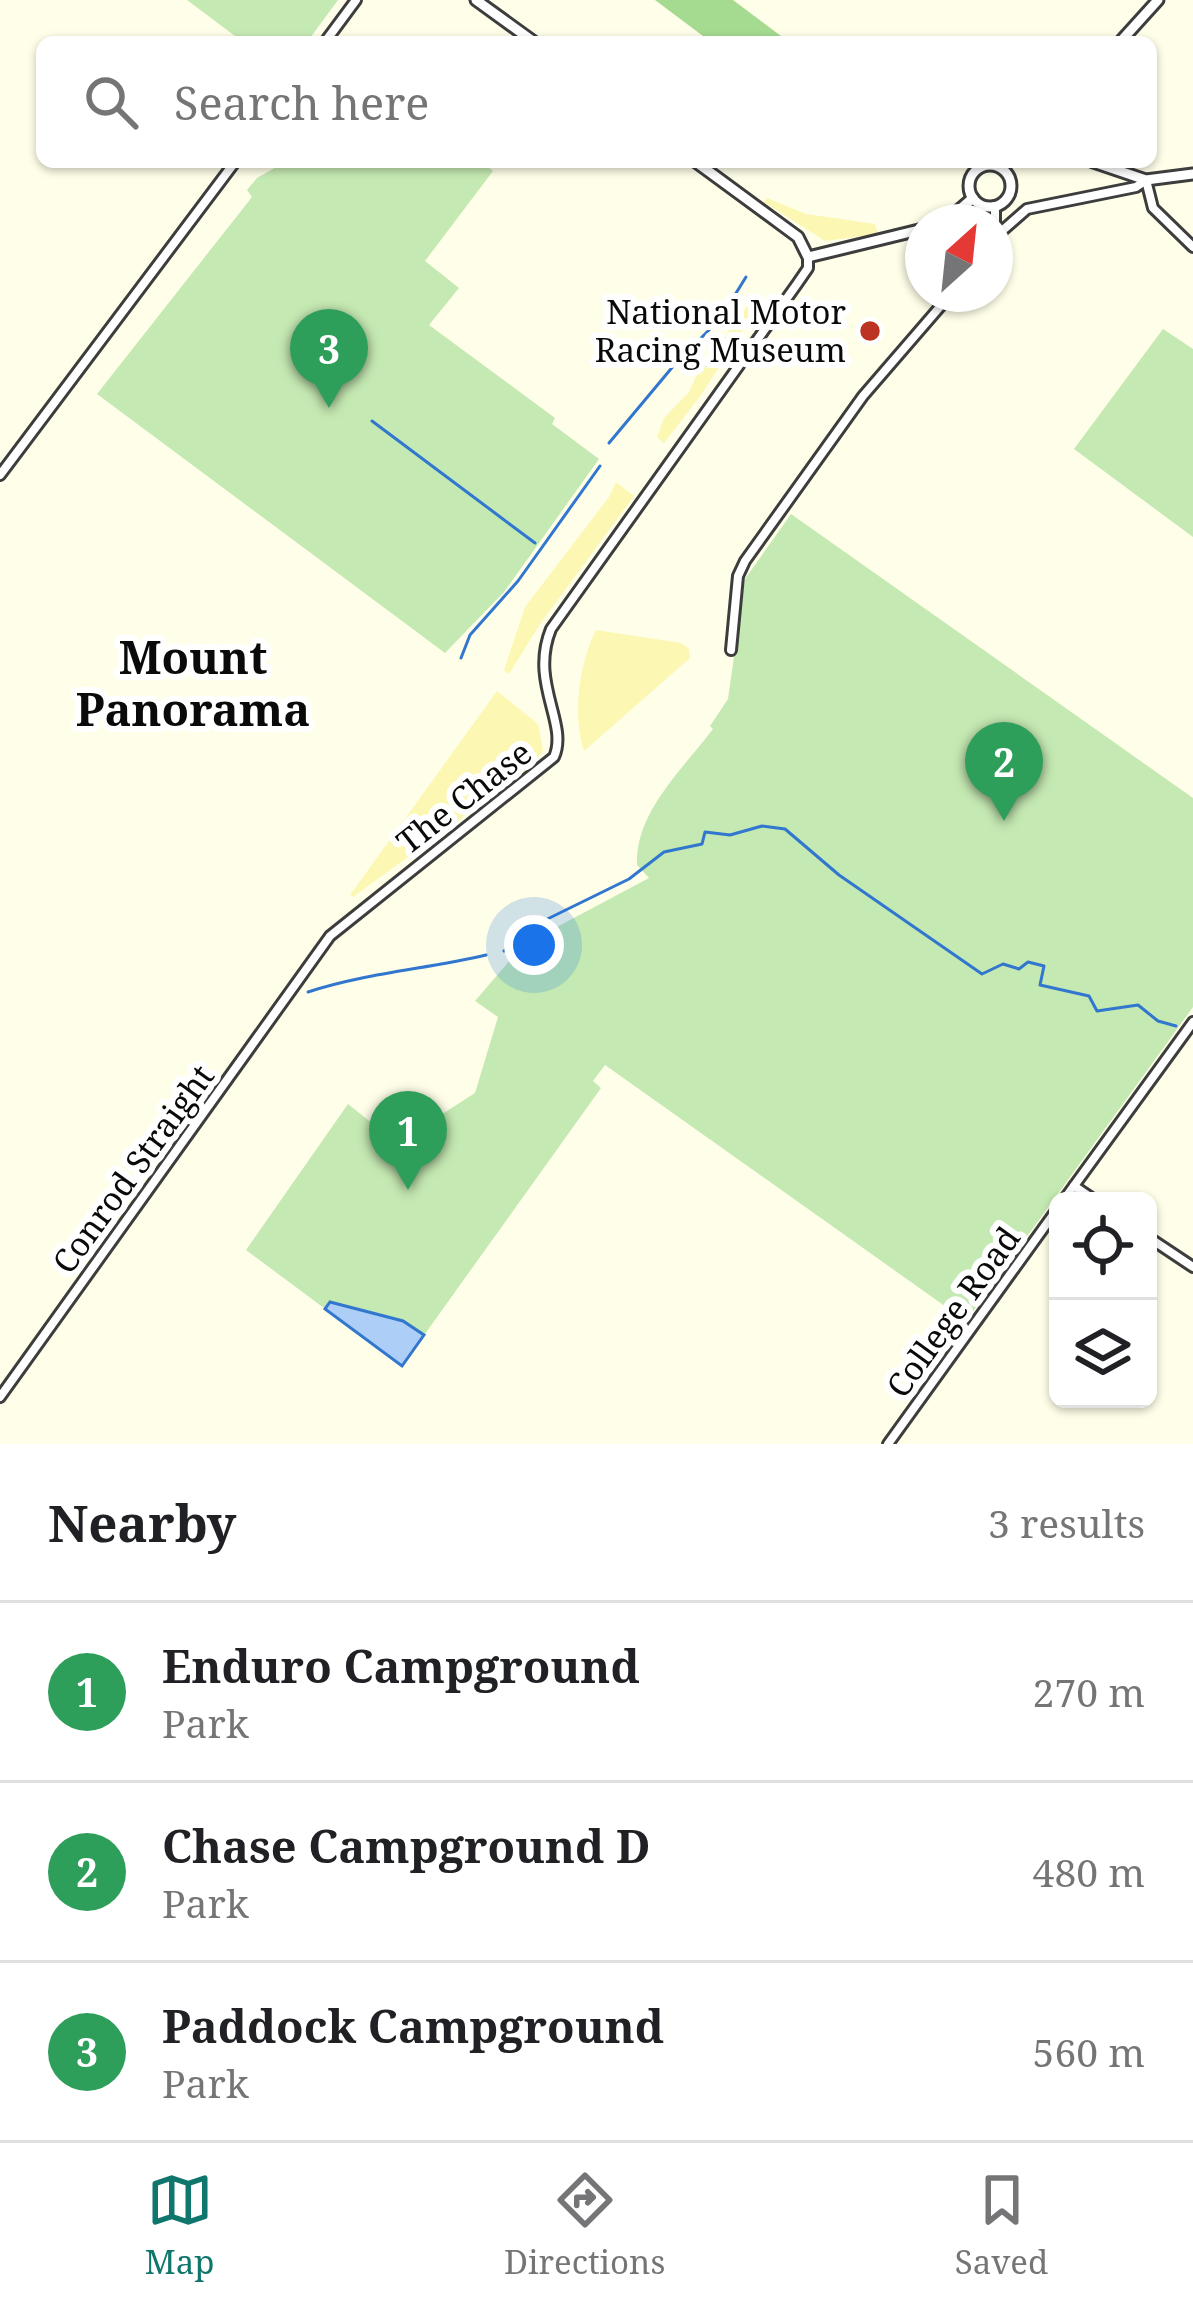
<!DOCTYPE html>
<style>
:root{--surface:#fff;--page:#f2f2f2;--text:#202124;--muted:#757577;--line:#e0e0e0;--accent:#0f766e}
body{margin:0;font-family:"Noto Serif",serif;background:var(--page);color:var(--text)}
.controls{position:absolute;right:36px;bottom:36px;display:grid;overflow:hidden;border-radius:18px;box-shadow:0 3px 9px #0004}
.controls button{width:108px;height:108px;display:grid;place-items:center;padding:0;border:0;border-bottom:3px solid var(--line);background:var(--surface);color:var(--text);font:60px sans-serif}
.compass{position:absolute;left:905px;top:204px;width:108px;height:108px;border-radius:50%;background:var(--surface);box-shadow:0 3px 9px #0004;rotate:27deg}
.you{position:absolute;left:534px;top:945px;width:42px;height:42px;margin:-30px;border:9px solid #fff;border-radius:50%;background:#1a73e8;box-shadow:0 0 0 18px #1a73e833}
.badge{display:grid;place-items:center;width:78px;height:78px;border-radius:50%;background:var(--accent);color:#fff;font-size:39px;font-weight:700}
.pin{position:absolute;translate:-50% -99px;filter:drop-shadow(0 3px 6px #0008)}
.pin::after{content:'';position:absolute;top:63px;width:42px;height:36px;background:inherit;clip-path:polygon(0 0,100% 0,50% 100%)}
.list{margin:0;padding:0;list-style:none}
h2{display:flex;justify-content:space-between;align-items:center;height:156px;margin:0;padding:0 48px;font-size:51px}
h2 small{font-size:39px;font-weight:400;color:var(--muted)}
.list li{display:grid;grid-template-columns:78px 1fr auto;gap:36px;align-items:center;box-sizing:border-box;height:180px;padding:0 48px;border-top:3px solid var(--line)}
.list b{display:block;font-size:45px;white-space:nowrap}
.list p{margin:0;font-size:39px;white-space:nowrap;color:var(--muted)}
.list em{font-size:39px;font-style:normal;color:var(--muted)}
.icon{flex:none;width:66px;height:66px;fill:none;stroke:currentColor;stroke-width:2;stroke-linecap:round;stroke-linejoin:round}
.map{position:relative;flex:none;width:1193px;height:1444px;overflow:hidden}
.search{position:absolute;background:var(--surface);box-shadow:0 3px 9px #0004;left:36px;right:36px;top:36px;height:132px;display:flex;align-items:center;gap:30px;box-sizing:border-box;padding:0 42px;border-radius:18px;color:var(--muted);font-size:45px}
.sheet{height:696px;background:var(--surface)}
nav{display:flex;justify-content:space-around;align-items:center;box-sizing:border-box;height:168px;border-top:3px solid var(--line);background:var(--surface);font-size:33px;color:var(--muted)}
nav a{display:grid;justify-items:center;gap:6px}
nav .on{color:var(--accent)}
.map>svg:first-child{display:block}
.green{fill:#c5e9b2}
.forest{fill:#a5da91}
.sand{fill:#fcf8b3}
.water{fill:#accef7;stroke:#3176cf;stroke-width:3}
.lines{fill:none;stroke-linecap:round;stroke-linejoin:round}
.stream{stroke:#3176cf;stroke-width:3}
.minor-casing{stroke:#3d3d3d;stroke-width:14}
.tertiary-casing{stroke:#3d3d3d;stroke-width:15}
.minor{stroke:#fff;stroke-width:8}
.tertiary{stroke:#fff;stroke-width:9}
.poi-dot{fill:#bc3421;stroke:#fff;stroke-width:4.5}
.labels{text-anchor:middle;stroke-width:12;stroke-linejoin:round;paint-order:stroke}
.poi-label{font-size:33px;fill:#0a0a0a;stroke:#fff;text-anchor:end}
.street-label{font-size:33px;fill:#0a0a0a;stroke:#fff}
.district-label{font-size:45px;font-weight:bold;fill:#0a0a0a;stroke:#fff}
</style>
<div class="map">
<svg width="1193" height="1444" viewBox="0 0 1193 1444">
<rect width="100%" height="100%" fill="#fffee8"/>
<!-- green -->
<g class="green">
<path d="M187,0H338L307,42H243Z"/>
<path d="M285,162H481L493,171L425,261L459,288L429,325L555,418L552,424L599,459L504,592L445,653L97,394L252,197L247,190L257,178Z"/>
<path d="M1163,329L1193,349V537L1074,449Z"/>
<path d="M791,514L1193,798V1007L966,1321L605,1065L593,1081L601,1088L402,1366L246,1250L348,1104L397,1143L475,1093L498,1017L475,1001L523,945L649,878L637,865C635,812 683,769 713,729L710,726L728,699L745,579Z"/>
</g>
<!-- forest -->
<path class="forest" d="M655,0H733L789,42H711Z"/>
<!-- sand -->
<g class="sand">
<path d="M767,198L806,214L875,224L878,234L825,241L764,202Z"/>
<path d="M756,295L763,299L701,395L664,443L657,437L664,418L689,392L698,372Z"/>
<path d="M616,482L634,496L540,624L509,674L504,670L525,607L609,497Z"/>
<path d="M596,630L681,643L689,649L690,658L584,751C572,716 579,663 596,630Z"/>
<path d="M497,691L538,724L543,750L533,766L353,897L350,895Z"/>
</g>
<!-- water -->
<path class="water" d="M330,1302L403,1321L424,1335L402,1366L325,1309Z"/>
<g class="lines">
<!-- stream -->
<g class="stream">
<path d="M372,421L535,543"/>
<path d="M609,443L675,364L720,319L746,277"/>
<path d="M461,658L470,635L518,581L600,466"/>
<path d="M504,951L527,929L629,879L664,852L702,844L705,832L730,835L762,826L785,829L839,875L982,974L1003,964L1019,969L1028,962L1044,966L1040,985L1089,996L1097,1011L1138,1005L1158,1021L1176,1026"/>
<path d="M308,992C366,973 427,969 486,955"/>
</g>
<!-- minor casing -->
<g class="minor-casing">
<g id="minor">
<path d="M325,42L356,0"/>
<path d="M995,206V231"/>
<path d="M995,237L1027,209L1136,187L1146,180L1153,208L1193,247"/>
<path d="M0,475L235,162"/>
<path d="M731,650L738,576L745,561L863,396L951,294"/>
<path d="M1074,1186L1096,1201"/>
<path d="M1063,1201L1193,1022"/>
<path d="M1148,1237L1193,1267"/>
<path d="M0,1397L330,936L554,757C569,723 529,683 551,629L797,284L808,268V257"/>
<path d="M888,1444L1058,1208"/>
</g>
</g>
<!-- tertiary casing -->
<g class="tertiary-casing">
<g id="tertiary">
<path d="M476,0L534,42"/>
<path d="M1120,42L1158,0"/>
<path d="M696,162L798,237L808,257L923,229"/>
<path d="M1093,162L1146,180L1193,174"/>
<circle cx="990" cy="186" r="21"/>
<path d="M945,222L973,198"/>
</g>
</g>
<!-- minor -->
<use href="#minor" class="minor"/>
<!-- tertiary -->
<use href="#tertiary" class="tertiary"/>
</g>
<!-- markers -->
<circle class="poi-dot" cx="870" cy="331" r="12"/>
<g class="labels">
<!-- poi labels -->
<g class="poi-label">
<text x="846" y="324">National Motor<tspan x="846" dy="38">Racing Museum</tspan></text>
</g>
<!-- street labels -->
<g class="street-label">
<text transform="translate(464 797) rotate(-38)" y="12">The Chase</text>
<text transform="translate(133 1169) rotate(-54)" y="12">Conrod Straight</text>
<text transform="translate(953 1312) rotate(-54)" y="12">College Road</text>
</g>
<!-- district labels -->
<g class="district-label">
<text x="193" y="674">Mount<tspan x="193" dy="52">Panorama</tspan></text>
</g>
</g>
</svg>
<div class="controls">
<button><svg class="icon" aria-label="locate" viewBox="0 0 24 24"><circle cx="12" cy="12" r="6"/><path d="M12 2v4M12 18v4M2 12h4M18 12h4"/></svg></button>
<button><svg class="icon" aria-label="layers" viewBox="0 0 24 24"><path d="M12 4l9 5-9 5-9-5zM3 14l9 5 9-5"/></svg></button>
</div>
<svg class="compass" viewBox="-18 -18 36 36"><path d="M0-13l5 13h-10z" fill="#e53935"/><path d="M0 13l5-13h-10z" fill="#757577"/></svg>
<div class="you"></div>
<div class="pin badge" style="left:408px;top:1190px;background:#2e9e5b">1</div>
<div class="pin badge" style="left:1004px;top:821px;background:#2e9e5b">2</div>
<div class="pin badge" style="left:329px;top:408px;background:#2e9e5b">3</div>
<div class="search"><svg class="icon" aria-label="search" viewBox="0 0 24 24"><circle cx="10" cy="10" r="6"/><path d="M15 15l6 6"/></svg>Search here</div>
</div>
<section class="sheet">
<h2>Nearby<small>3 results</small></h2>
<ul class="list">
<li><span class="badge" style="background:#2e9e5b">1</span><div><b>Enduro Campground</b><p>Park</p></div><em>270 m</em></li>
<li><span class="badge" style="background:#2e9e5b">2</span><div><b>Chase Campground D</b><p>Park</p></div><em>480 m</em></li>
<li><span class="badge" style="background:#2e9e5b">3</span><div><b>Paddock Campground</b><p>Park</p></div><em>560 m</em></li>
</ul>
</section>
<nav>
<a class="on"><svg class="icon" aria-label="map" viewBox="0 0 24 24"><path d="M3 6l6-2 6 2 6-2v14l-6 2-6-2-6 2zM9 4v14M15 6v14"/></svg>Map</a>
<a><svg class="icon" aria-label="directions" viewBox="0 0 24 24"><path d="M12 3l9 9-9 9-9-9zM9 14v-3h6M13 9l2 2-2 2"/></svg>Directions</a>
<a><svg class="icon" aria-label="saved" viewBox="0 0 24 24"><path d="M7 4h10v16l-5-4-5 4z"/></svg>Saved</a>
</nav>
